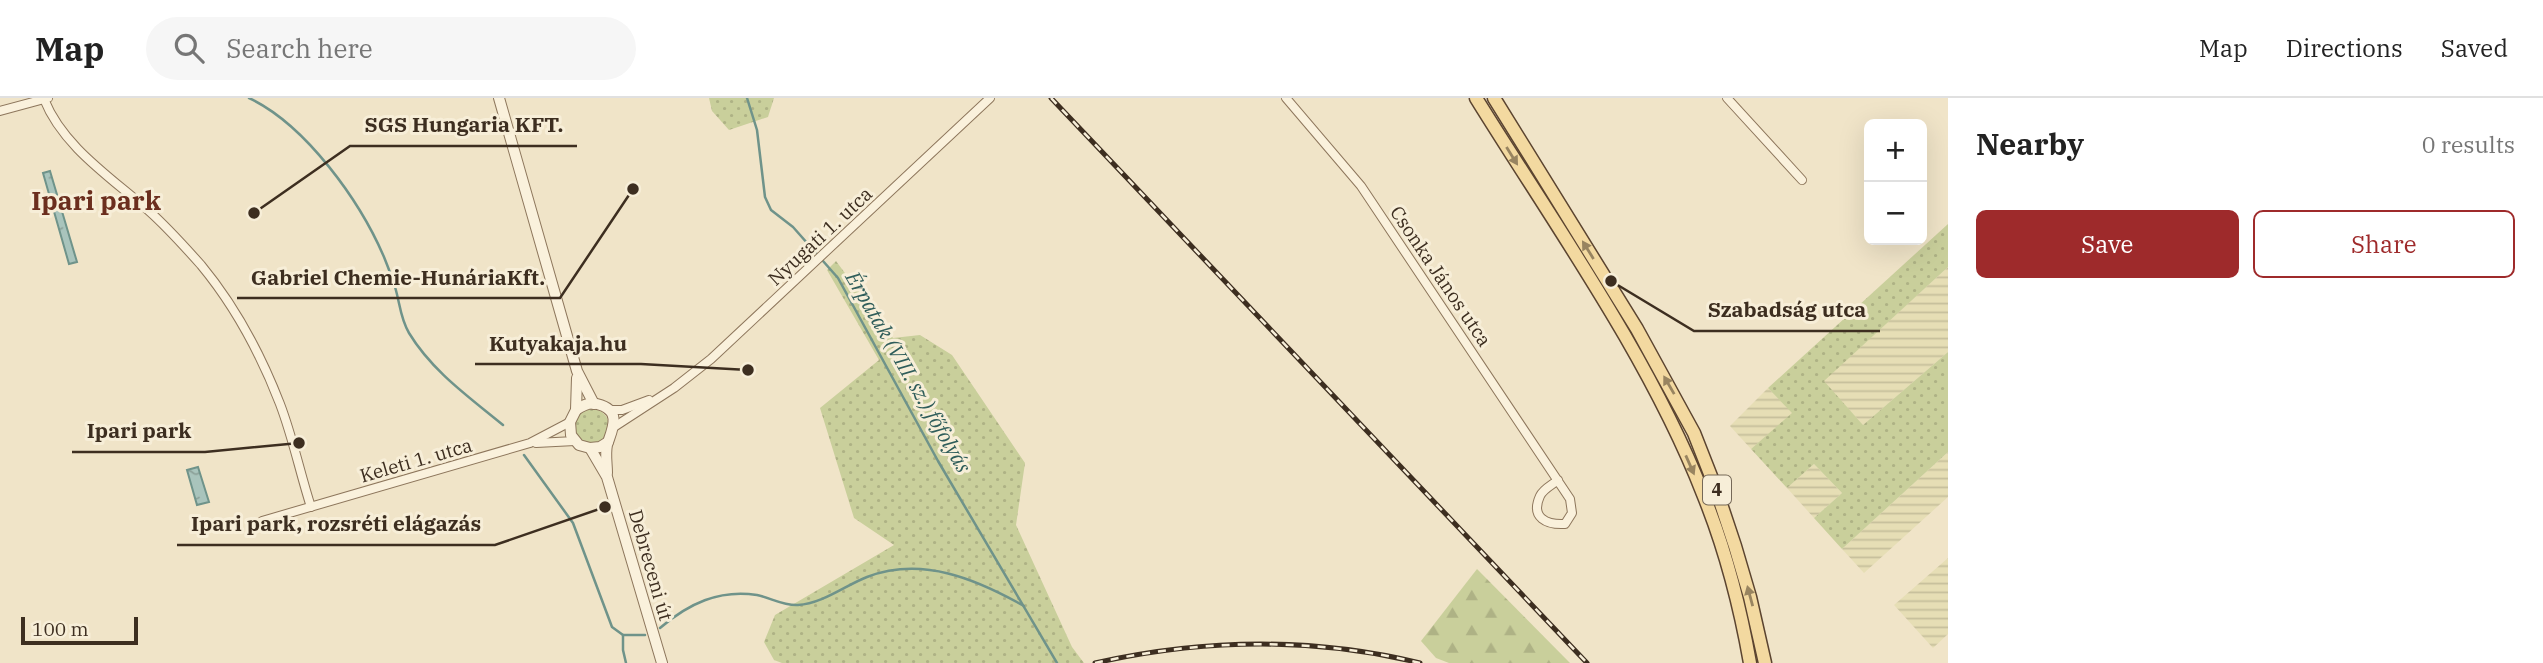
<!DOCTYPE html>
<meta charset="utf-8">
<style>
:root{--surface:#fff;--page:#f6f6f6;--text:#222;--muted:#767676;--line:#e0e0e0;--accent:#9e2a2b}
body{margin:0;font-family:"IBM Plex Serif",serif;background:var(--page);color:var(--text)}
.controls{position:absolute;right:21px;top:21px;display:grid;overflow:hidden;border-radius:10px;box-shadow:0 7px 28px #0002}
.controls button{width:63px;height:63px;display:grid;place-items:center;padding:0;border:0;border-bottom:2px solid var(--line);background:var(--surface);color:var(--text);font:35px sans-serif}
.scale{position:absolute;left:21px;bottom:18px;width:117px;box-sizing:border-box;padding-left:7px;border:4px solid #3d2e20;border-top:0;font-size:19px;line-height:24px;white-space:nowrap;color:#3d2e20;-webkit-text-stroke:5px #f7eed8;paint-order:stroke}
.list{margin:0;padding:0;list-style:none}
h2{display:flex;justify-content:space-between;align-items:center;height:91px;margin:0;padding:0 28px;font-size:30px}
h2 small{font-size:23px;font-weight:400;color:var(--muted)}
.actions{display:flex;gap:14px;padding:21px 28px}
.actions a{flex:1;padding:16px 0;border:2px solid var(--accent);border-radius:10px;text-align:center;font-size:24px;color:var(--accent)}
.actions .main{background:var(--accent);color:#fff}
.icon{flex:none;width:38px;height:38px;fill:none;stroke:currentColor;stroke-width:2;stroke-linecap:round;stroke-linejoin:round}
.map{position:relative;flex:none;width:1948px;height:565px;overflow:hidden}
header{display:flex;align-items:center;gap:42px;box-sizing:border-box;height:98px;padding:0 35px;background:var(--surface);border-bottom:2px solid var(--line)}
header strong{font-size:33px}
nav{display:flex;gap:38px;margin-inline-start:auto;font-size:24px}
.search{width:490px;height:63px;background:var(--page);display:flex;align-items:center;gap:18px;box-sizing:border-box;padding:0 24px;border-radius:38px;color:var(--muted);font-size:26px}
main{display:flex}
aside{flex:1;background:var(--surface)}
.map>svg:first-child{display:block}
.farmland{fill:url(#farmland-rules)}
.grass{fill:url(#grass-dots)}
.forest{fill:url(#forest-firs)}
.water{fill:url(#water-ripples);stroke:#6f938a;stroke-width:2}
.lines{fill:none;stroke-linecap:round;stroke-linejoin:round}
.stream{stroke:#6f938a;stroke-width:2.5}
.minor-casing{stroke:#8d765c;stroke-width:10}
.tertiary-casing{stroke:#8d765c;stroke-width:12}
.primary-casing{stroke:#5b4430;stroke-width:15}
.minor{stroke:#faf1dc;stroke-width:8}
.tertiary{stroke:#faf1dc;stroke-width:10}
.primary{stroke:#f3d9a0;stroke-width:12}
.rail-casing{stroke:#3d2e20;stroke-width:5}
.rail{stroke:#f7eed8;stroke-width:2.5;stroke-dasharray:8;stroke-linecap:butt}
.oneway{fill:#988460}
.labels{text-anchor:middle;stroke-width:6;stroke-linejoin:round;paint-order:stroke}
.shield{fill:#f7eed8;stroke:#756857;stroke-width:2}
.shield-label{font-size:18px;font-weight:bold;fill:#3d2e20}
.street-label{font-size:19px;fill:#3d2e20;stroke:#f7eed8}
.water-label{font-size:21px;font-style:italic;fill:#2f5d5a;stroke:#f7eed8}
.district-label{font-size:26px;font-weight:bold;fill:#6b2e1e;stroke:#f7eed8}
.leader{fill:none;stroke:#3d2e20;stroke-width:2.5}
.callout-dot{fill:#3d2e20;stroke:#f7eed8;stroke-width:2.5}
.callout-label{font-size:21px;text-anchor:middle;font-weight:bold;fill:#3d2e20;stroke:#f7eed8;stroke-width:6;stroke-linejoin:round;paint-order:stroke}
</style>
<header>
<strong>Map</strong>
<div class="search"><svg class="icon" aria-label="search" viewBox="0 0 24 24"><circle cx="10" cy="10" r="6"/><path d="M15 15l6 6"/></svg>Search here</div>
<nav><a>Map</a><a>Directions</a><a>Saved</a></nav>
</header>
<main>
<div class="map">
<svg width="1948" height="565" viewBox="0 0 1948 565">
<defs>
<pattern id="farmland-rules" width="6" height="5" patternUnits="userSpaceOnUse" patternTransform="scale(1.75)"><rect width="6" height="5" fill="#e6deb5"/><path d="M0 2.5h6" fill="none" stroke="#c6bf9b"/></pattern>
<pattern id="grass-dots" width="8" height="8" patternUnits="userSpaceOnUse" patternTransform="scale(1.75)"><rect width="8" height="8" fill="#c9cf9b"/><path d="M2 2h.1M6 6h.1" fill="none" stroke="#aeb285" stroke-width="1.8" stroke-linecap="round"/></pattern>
<pattern id="forest-firs" width="22" height="20" patternUnits="userSpaceOnUse" patternTransform="scale(1.75)"><rect width="22" height="20" fill="#c9cf9b"/><path d="M5 1l3.5 6h-7zM16 11l3.5 6h-7z" fill="#aeb285"/></pattern>
<pattern id="water-ripples" width="26" height="14" patternUnits="userSpaceOnUse" patternTransform="scale(1.75)"><rect width="26" height="14" fill="#a9c4bc"/><path d="M2 4q2-2 4 0t4 0M15 11q2-2 4 0t4 0" fill="none" stroke="#8ba098"/></pattern>
</defs>
<rect width="100%" height="100%" fill="#f0e4c8"/>
<!-- farmland -->
<g class="farmland">
<path d="M1948,169V254L1863,327L1823,283Z"/>
<path d="M1768,290L1793,315L1751,351L1730,328Z"/>
<path d="M1948,354V399L1864,475L1842,451Z"/>
<path d="M1814,366L1842,395L1814,420L1787,390Z"/>
<path d="M1948,460V536L1933,550L1894,507Z"/>
</g>
<!-- grass -->
<g class="grass">
<path d="M709,0H774L768,19L729,32L712,13Z"/>
<path d="M1948,126V169L1824,283L1863,327L1948,254V354L1842,451L1814,420L1842,395L1814,366L1787,390L1751,351L1792,315L1768,290Z"/>
<path d="M836,163L893,240L920,237L952,257L1025,365L1016,427L1072,549L1084,565H782L774,562L764,544L775,517L894,447L854,420L820,310L879,262L827,172Z"/>
<circle cx="592" cy="328" r="17"/>
</g>
<!-- forest -->
<path class="forest" d="M1477,471L1570,565H1449L1436,560L1421,543Z"/>
<!-- water -->
<g class="water">
<path d="M50,73L77,164L69,166L43,75Z"/>
<path d="M198,369L209,404L197,407L187,372Z"/>
</g>
<g class="lines">
<!-- stream -->
<g class="stream">
<path d="M249,0C306,27 360,103 384,159C388,169 392,179 395,189C400,205 400,220 409,235C432,273 469,299 503,327"/>
<path d="M747,0L757,32L765,99L771,112L793,129L838,180L938,363L1057,565"/>
<path d="M524,357L573,425L612,529L623,537H645"/>
<path d="M660,530C688,506 719,491 757,497C771,500 784,508 798,507C822,506 846,487 867,479C922,458 976,481 1024,508"/>
<path d="M623,537V552L626,565"/>
</g>
<!-- minor casing -->
<g class="minor-casing">
<g id="minor">
<path d="M1286,0L1361,88L1570,401L1572,415L1565,426C1547,427 1530,420 1540,398C1543,391 1552,387 1558,382"/>
<path d="M1727,0L1802,82"/>
<path d="M44,1C63,49 112,80 149,113C168,130 185,149 201,167C235,208 261,257 280,306C293,340 300,375 311,409"/>
<path d="M0,13L48,0"/>
<path d="M608,312H622L649,302"/>
<path d="M614,329L674,290L711,261L990,0"/>
<path d="M536,345L575,343"/>
<path d="M262,423L530,345L570,324"/>
</g>
</g>
<!-- tertiary casing -->
<g class="tertiary-casing">
<g id="tertiary">
<path d="M499,0L577,273L594,306"/>
<path d="M577,280L576,312L570,324L571,337L579,347L590,350L600,349L608,344"/>
<path d="M576,312C583,307 589,304 597,306C623,312 612,332 607,347C605,356 607,366 607,375"/>
<path d="M590,350L607,379L662,565"/>
</g>
</g>
<!-- primary casing -->
<g class="primary-casing">
<g id="primary">
<path d="M1476,0C1554,126 1649,258 1703,396C1725,450 1740,508 1750,565"/>
<path d="M1494,0L1637,231L1694,335L1716,391L1735,448L1750,499L1765,565"/>
</g>
</g>
<!-- minor -->
<use href="#minor" class="minor"/>
<!-- tertiary -->
<use href="#tertiary" class="tertiary"/>
<!-- primary -->
<use href="#primary" class="primary"/>
<!-- rail casing -->
<g class="rail-casing">
<g id="rail">
<path d="M1051,0L1587,565"/>
<path d="M1095,565C1202,541 1313,539 1420,565"/>
</g>
</g>
<!-- rail -->
<use href="#rail" class="rail"/>
</g>
<!-- one-way arrows -->
<defs><path id="oneway-solid" d="M-6-.8H1V-3.2L6.5 0L1 3.2V.8H-6Z" transform="scale(1.75)"/></defs>
<g class="oneway">
<use href="#oneway-solid" transform="translate(1512 58) rotate(58)"/>
<use href="#oneway-solid" transform="translate(1588 152) rotate(-122)"/>
<use href="#oneway-solid" transform="translate(1669 287) rotate(-120)"/>
<use href="#oneway-solid" transform="translate(1690 367) rotate(66)"/>
<use href="#oneway-solid" transform="translate(1750 498) rotate(-105)"/>
</g>
<g class="labels">
<!-- shield labels -->
<rect class="shield" x="1703" y="377.5" width="28" height="29" rx="5"/>
<g class="shield-label">
<text x="1717" y="398">4</text>
</g>
<!-- street labels -->
<g class="street-label">
<text transform="translate(820 138) rotate(-43)" y="7">Nyugati 1. utca</text>
<text transform="translate(1441 178) rotate(56)" y="7">Csonka János utca</text>
<text transform="translate(416 362) rotate(-16)" y="7">Keleti 1. utca</text>
<text transform="translate(651 467) rotate(74)" y="7">Debreceni út</text>
</g>
<!-- water labels -->
<g class="water-label">
<text transform="translate(908 274) rotate(60)" y="7">Érpatak (VIII. sz.) főfolyás</text>
</g>
<!-- district labels -->
<g class="district-label">
<text x="96" y="112">Ipari park</text>
</g>
</g>
<!-- callouts -->
<path class="leader" d="M254 115L350 48H577M633 91L560 200H237M1611 183L1694 233H1880M748 272L641 266H475M299 345L205 354H72M605 409L495 447H177"/>
<g class="callout-dot">
<circle cx="254" cy="115" r="7"/>
<circle cx="633" cy="91" r="7"/>
<circle cx="1611" cy="183" r="7"/>
<circle cx="748" cy="272" r="7"/>
<circle cx="299" cy="345" r="7"/>
<circle cx="605" cy="409" r="7"/>
</g>
<g class="callout-label">
<text x="464" y="34">SGS Hungaria KFT.</text>
<text x="398" y="187">Gabriel Chemie-HunáriaKft.</text>
<text x="1787" y="219">Szabadság utca</text>
<text x="558" y="253">Kutyakaja.hu</text>
<text x="139" y="340">Ipari park</text>
<text x="336" y="433">Ipari park, rozsréti elágazás</text>
</g>
</svg>
<div class="controls">
<button>+</button>
<button>−</button>
</div>
<div class="scale">100 m</div>
</div>
<aside>
<h2>Nearby<small>0 results</small></h2>
<ul class="list">
</ul>
<div class="actions"><a class="main">Save</a><a>Share</a></div>
</aside>
</main>
